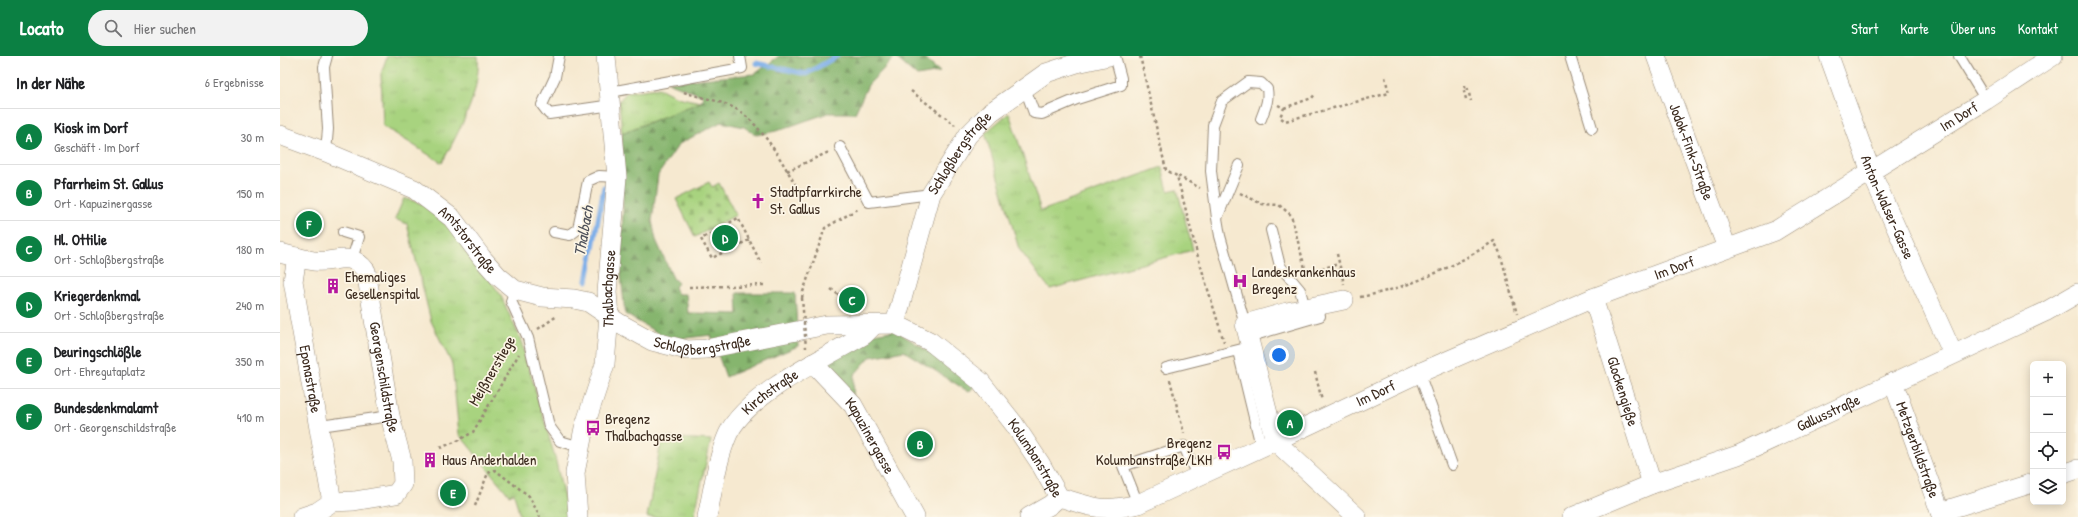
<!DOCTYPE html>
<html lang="de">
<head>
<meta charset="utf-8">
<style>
  body { margin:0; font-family:"Patrick Hand",sans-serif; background:#f2f2f2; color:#202124 }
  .controls { position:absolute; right:12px; bottom:12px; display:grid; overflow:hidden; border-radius:6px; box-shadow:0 2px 10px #0003 }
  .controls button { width:36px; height:36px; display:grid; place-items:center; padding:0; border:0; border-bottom:1px solid #e0e0e0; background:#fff; color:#202124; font:20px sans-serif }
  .you { position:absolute; left:999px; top:299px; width:14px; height:14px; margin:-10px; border:3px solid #fff; border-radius:50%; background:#1a73e8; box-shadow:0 0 0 6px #1a73e833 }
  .badge { display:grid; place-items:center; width:26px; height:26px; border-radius:50%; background:#0b8043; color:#fff; font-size:13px; font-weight:700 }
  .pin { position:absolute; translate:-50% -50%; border:2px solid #fff; box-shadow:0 1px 4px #0006 }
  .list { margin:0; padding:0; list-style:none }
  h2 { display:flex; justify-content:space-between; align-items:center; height:52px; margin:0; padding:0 16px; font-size:17px }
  h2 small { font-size:13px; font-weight:400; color:#757577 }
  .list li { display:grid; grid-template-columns:26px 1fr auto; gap:12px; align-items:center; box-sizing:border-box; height:56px; padding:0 16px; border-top:1px solid #e0e0e0 }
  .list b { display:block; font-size:15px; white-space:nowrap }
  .list p { margin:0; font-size:13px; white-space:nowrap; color:#757577 }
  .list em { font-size:13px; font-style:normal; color:#757577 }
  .icon { flex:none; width:22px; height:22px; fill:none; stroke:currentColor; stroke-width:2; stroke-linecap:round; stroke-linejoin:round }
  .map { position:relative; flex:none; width:1798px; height:461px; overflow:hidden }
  header { display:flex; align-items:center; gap:24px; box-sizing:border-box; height:56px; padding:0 20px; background:#0b8043; color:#fff }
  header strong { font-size:19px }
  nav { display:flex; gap:22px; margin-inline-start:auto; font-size:14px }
  .search { width:280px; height:36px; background:#f2f2f2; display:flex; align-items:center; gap:10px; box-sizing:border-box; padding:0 14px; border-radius:22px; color:#757577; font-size:15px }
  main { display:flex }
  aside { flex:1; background:#fff }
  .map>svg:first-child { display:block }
  .grass { fill:url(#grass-tufts); stroke:#727e4e }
  .forest { fill:url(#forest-firs); stroke:#607046 }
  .cemetery { fill:url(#cemetery-stones); stroke:#727e4e }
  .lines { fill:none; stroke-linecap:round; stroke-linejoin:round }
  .stream { stroke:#7dafe9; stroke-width:5 }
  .service-casing { stroke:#988a77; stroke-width:12 }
  .minor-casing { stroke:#988a77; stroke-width:20 }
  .path { stroke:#988a77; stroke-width:2.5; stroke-dasharray:3 3; stroke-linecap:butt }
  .service { stroke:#fff; stroke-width:10 }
  .minor { stroke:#fff; stroke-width:19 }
  .path-bridge { stroke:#988a77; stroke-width:2.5; stroke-dasharray:3 3; stroke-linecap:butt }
  .labels { text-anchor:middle; stroke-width:3.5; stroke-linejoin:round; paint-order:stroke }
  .street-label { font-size:15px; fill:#3b2a1e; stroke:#fcf5e5 }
  .poi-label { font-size:15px; fill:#3b2a1e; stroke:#fcf5e5; text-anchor:start }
  .water-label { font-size:16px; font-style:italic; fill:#4f525b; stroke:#fcf5e5 }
</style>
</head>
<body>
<header>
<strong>Locato</strong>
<div class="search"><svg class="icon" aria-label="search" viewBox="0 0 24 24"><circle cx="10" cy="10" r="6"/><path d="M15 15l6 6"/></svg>Hier suchen</div>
<nav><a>Start</a><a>Karte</a><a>Über uns</a><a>Kontakt</a></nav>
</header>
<main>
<aside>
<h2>In der Nähe<small>6 Ergebnisse</small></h2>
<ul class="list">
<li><span class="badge">A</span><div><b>Kiosk im Dorf</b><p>Geschäft · Im Dorf</p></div><em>30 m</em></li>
<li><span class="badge">B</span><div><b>Pfarrheim St. Gallus</b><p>Ort · Kapuzinergasse</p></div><em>150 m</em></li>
<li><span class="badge">C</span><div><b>Hl. Ottilie</b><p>Ort · Schloßbergstraße</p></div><em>180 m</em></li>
<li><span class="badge">D</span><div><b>Kriegerdenkmal</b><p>Ort · Schloßbergstraße</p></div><em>240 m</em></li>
<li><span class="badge">E</span><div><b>Deuringschlößle</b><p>Ort · Ehregutaplatz</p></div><em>350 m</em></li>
<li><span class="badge">F</span><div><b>Bundesdenkmalamt</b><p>Ort · Georgenschildstraße</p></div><em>410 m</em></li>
</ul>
</aside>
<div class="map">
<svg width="1798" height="461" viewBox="0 0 1798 461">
  <defs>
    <pattern id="grass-tufts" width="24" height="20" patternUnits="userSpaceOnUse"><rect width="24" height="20" fill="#a8d37f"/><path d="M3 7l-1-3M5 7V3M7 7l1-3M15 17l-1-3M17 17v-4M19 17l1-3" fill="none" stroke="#92b56d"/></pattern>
    <pattern id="forest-firs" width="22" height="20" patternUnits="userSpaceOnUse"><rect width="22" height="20" fill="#86b56e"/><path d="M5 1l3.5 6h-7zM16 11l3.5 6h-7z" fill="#6f935a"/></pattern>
    <pattern id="cemetery-stones" width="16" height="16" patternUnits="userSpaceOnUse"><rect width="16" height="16" fill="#a8d37f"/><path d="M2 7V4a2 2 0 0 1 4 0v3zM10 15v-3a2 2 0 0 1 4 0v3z" fill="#92b56d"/></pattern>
  </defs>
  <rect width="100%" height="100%" fill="#fcf5e5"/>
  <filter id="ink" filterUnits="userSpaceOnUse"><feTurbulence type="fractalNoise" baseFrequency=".025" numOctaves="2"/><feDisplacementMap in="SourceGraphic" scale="8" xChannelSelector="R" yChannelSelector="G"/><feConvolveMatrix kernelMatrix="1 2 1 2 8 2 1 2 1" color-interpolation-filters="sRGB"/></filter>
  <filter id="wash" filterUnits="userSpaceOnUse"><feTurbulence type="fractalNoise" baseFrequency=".012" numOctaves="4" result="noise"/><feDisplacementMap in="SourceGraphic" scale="16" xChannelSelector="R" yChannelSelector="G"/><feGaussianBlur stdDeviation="0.9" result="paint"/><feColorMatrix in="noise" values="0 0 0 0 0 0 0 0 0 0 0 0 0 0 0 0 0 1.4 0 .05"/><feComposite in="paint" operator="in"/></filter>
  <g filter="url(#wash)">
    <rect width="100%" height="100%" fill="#f6e9d0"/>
    <path class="grass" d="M107 0H198C201 39 179 74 162 107L103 70 101 18Z
      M379 32 397 41 421 46 342 77 339 45 347 36Z
      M729 57 761 155 882 111 888 135 897 133 913 194 770 233 739 193 705 77Z
      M124 142 145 149 177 179 220 238 240 282 275 401 288 461H240L234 437 229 439 179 378 172 308 151 265 127 168 115 163Z
      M382 381 431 384 414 461H367Z"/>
    <path class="forest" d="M499 0H641L660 16 637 20 615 1 588 29 575 57H548L496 75 476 79 464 71 441 66 399 88 378 119 372 165 376 184 393 222 398 227 394 232 398 238H406L408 257 458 258 457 237H515L518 290 446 321 431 279 390 284 345 258 341 218 343 155 342 77 421 46 423 40 388 26 475 18Z
      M615 274 697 327 689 336 624 295 590 301 574 319 573 340 542 307 594 278Z"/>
    <path class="cemetery" d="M429 126 432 131 439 127 456 159 415 181 396 143Z"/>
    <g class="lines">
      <path class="stream" d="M476 7 526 18 557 0
        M307 225 324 131"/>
    </g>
  </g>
  <g filter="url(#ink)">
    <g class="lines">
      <g class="service-casing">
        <path id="service" d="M279 0 275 21 262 49 269 58 332 49
          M1290 0 1312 72
          M1679 0 1706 44
          M745 32 754 57 762 58 797 43 841 29V22L835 0
          M330 36 462 12 460 0
          M560 91 589 146 651 138
          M46 96 48 73 44 11 47 0
          M959 109 937 162 931 115 933 69 942 45 968 26 981 27 987 33C989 45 985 52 981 63
          M937 162 940 180 965 268
          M991 174 1000 210 1020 234 1025 252
          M63 176 79 181 72 203
          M274 176 290 179 298 173 308 125 319 120 337 121
          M235 234 231 245 248 282 269 370 280 385 301 391
          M968 281 1040 260
          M959 299 981 390
          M886 312 966 292
          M1139 317 1172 409
          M40 370 110 360
          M858 448 843 410 904 390 917 420"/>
      </g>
      <g class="minor-casing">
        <g id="minor">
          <path id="s1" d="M1376 0 1447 192"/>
          <path id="s2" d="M1549 0 1591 116 1673 298"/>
          <path id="s3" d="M0 79 46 96 134 133 172 162 202 202 218 220 235 234 262 241 294 243 308 246 339 267 372 285 407 294 426 293 547 269 615 268"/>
          <path id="s4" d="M0 197C11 200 23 203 34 205 54 208 70 193 86 215L110 360 122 405 123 428 116 438 74 445 52 446 37 456 22 461"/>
          <path id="s5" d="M17 201 13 225 52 446"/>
          <path id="s6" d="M1313 242 1372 428"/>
          <path id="s7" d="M1064 244 1007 256 965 268 995 385 1139 317 1313 242 1495 175 1706 44 1773 0"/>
          <path id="s8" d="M615 268 651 286 700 325 734 368 760 407 779 441C812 451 823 457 858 448L995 385 1077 461"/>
          <path id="s9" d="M615 268 651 138 688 79 711 56 766 17 797 7 829 0"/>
          <path id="s10" d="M533 307 573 349 635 461"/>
          <path id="s11" d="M1613 326 1662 461"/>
          <path d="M1783 418 1798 413"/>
          <path d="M1660 456 1753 427"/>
          <path id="s12" d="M298 461 295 417 304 372 325 308 329 260 327 236 337 121 326 0"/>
          <path id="s13" d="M427 461C433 434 437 403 448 378 467 338 546 301 584 279L594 269"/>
          <path d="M749 461 770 449 779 441"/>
          <path id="s14" d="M1292 461 1372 428 1458 399 1765 256 1798 237"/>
        </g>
      </g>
      <path class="path" d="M860 0 886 114 897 120 918 201 944 286
        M631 35 675 69
        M404 36C420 42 441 44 456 53 481 68 502 105 516 130
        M1186 43 1183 32 1187 30 1191 45
        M998 49 1004 52 1000 61 1005 65 1109 37 1105 21
        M1004 52 1032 42 1035 38
        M507 115 549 96
        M898 120 920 132
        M960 137 982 148 999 149 1011 159 1026 216 1059 208
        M469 184 432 202 421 183 458 162 481 207
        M1057 198 1064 228
        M409 231 485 229
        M551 233 574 251
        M1080 241C1129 232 1172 212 1214 185L1220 197 1237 258
        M522 242 523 236 545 172 578 153
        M258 273 277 260
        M1035 316 1042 345
        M890 324 904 377
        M160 392 177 385 193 376 239 298
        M195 450 208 417 215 414 249 440 260 461"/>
      <use href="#service" class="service"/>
      <use href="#minor" class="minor"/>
      <path class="path-bridge" d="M522 242 526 292"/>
    </g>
  </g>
  <defs>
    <g id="church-bare" transform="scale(1.2)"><path d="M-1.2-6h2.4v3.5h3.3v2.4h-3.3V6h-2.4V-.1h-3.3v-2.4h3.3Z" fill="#b5179e" stroke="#fcf5e5" stroke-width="2.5" paint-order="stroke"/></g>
    <g id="hospital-bare" transform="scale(1.2)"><path d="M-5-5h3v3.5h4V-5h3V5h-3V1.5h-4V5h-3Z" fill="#b5179e" stroke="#fcf5e5" stroke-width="2.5" paint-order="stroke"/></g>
    <g id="building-bare" transform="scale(1.2)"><path d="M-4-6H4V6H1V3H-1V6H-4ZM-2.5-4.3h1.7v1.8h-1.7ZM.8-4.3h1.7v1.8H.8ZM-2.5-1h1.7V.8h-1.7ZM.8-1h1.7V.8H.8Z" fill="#b5179e" stroke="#fcf5e5" stroke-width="2.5" paint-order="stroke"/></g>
    <g id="bus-bare" transform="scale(1.2)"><path d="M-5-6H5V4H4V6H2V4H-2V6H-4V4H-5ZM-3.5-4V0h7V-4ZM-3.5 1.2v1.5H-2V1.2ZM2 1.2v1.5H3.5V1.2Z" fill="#b5179e" stroke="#fcf5e5" stroke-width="2.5" paint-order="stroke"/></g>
  </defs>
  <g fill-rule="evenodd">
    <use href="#church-bare" x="478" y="145"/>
    <use href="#hospital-bare" x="960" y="225"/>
    <use href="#building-bare" x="53" y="230"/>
    <use href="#bus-bare" x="313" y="372"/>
    <use href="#bus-bare" x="944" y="396"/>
    <use href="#building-bare" x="150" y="404"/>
  </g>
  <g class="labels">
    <g class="street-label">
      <text dy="5" stroke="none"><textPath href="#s7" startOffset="982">Im Dorf</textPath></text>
      <text dy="5" stroke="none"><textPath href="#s1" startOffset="102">Jodok-Fink-Straße</textPath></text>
      <text dy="5" stroke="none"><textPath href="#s9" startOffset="185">Schloßbergstraße</textPath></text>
      <text dy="5" stroke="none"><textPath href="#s2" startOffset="162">Anton-Walser-Gasse</textPath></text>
      <text dy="5" stroke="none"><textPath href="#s3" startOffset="219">Amtstorstraße</textPath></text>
      <text dy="5" stroke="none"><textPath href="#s7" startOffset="658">Im Dorf</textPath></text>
      <text dy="5" stroke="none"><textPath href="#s12" startOffset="233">Thalbachgasse</textPath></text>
      <text dy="5" stroke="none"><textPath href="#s3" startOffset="489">Schloßbergstraße</textPath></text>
      <text transform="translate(212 315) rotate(-60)" y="5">Meißnerstiege</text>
      <text dy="5" stroke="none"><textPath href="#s4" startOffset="199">Georgenschildstraße</textPath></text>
      <text dy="5" stroke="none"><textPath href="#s5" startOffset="124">Eponastraße</textPath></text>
      <text dy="5" stroke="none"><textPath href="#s6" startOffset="98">Glockengieße</textPath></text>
      <text dy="5" stroke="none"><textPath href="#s13" startOffset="146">Kirchstraße</textPath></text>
      <text dy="5" stroke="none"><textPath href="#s7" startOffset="334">Im Dorf</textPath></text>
      <text dy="5" stroke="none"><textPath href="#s14" startOffset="277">Gallusstraße</textPath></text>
      <text dy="5" stroke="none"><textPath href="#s10" startOffset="93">Kapuzinergasse</textPath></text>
      <text dy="5" stroke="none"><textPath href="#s11" startOffset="72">Metzgerbildstraße</textPath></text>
      <text dy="5" stroke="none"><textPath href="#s8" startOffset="198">Kolumbanstraße</textPath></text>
    </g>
    <g class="poi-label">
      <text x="490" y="141">Stadtpfarrkirche<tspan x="490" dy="17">St. Gallus</tspan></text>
      <text x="972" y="221">Landeskrankenhaus<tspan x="972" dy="17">Bregenz</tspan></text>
      <text x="65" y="226">Ehemaliges<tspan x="65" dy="17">Gesellenspital</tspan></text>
      <text x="325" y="368">Bregenz<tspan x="325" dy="17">Thalbachgasse</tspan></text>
      <text x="932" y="392" text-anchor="end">Bregenz<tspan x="932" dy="17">Kolumbanstraße/LKH</tspan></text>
      <text x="162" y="409">Haus Anderhalden</text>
    </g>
    <g class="water-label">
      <text transform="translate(303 175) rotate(-80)" y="6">Thalbach</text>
    </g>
  </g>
</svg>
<div class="controls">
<button>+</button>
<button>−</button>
<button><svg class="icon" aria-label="locate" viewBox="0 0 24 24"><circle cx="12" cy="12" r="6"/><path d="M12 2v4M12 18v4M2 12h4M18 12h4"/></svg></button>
<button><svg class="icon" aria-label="layers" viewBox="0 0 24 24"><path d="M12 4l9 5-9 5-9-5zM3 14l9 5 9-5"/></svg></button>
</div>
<div class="you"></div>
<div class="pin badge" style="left:1010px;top:367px">A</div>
<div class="pin badge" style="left:640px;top:388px">B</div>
<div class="pin badge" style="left:572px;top:244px">C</div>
<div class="pin badge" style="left:445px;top:182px">D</div>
<div class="pin badge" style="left:173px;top:437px">E</div>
<div class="pin badge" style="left:29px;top:168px">F</div>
</div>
</main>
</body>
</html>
